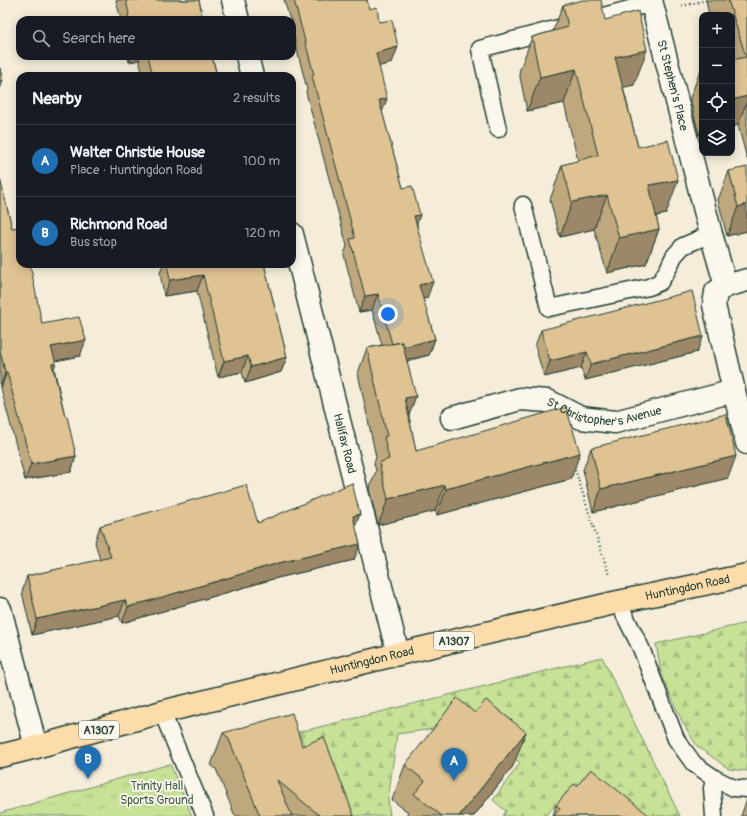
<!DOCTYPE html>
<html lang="en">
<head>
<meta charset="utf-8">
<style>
  body { margin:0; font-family:Pangolin,sans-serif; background:#242831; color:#f1f3f6 }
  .controls { position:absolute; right:12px; top:12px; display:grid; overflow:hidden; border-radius:8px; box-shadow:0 2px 10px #0003 }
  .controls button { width:36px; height:36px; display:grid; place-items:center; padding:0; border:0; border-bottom:1px solid #363941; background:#171b24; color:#f1f3f6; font:20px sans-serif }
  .you { position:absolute; left:388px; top:314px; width:14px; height:14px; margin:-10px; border:3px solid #fff; border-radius:50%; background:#1a73e8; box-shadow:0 0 0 6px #1a73e833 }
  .badge { display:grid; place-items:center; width:26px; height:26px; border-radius:50%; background:#1f6fb2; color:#fff; font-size:13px; font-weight:700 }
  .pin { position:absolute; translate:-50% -33px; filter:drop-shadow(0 1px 2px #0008) }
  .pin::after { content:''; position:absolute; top:21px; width:14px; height:12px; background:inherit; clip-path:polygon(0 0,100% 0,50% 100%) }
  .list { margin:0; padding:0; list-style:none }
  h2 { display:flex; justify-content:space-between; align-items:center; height:52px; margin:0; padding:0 16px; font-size:17px }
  h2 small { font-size:13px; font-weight:400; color:#9ea1a6 }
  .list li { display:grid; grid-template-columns:26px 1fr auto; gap:12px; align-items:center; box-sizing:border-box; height:72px; padding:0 16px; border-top:1px solid #363941 }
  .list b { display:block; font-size:15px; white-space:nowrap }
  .list p { margin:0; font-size:13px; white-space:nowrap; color:#9ea1a6 }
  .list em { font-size:13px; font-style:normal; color:#9ea1a6 }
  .icon { flex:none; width:22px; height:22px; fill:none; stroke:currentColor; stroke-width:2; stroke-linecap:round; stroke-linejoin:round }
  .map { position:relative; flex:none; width:747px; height:816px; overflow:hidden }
  .search { position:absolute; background:#171b24; box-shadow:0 2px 10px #0003; left:16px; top:16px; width:280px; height:44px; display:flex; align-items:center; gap:10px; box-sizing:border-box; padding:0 14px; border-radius:12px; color:#9ea1a6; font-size:15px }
  .panel { position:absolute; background:#171b24; box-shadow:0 2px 10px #0003; left:16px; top:72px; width:280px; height:196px; border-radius:12px }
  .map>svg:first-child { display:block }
  .forest { fill:url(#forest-firs); stroke:#738f66 }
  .park { fill:url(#park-tufts); stroke:#738f66 }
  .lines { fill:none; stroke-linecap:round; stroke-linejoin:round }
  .service-casing { stroke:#1f3d34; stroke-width:19 }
  .minor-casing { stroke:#1f3d34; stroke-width:25 }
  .primary-casing { stroke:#1f3d34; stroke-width:25 }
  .path { stroke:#1f3d34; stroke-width:2.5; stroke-dasharray:1 3; stroke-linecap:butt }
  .service { stroke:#fbf7ec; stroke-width:16 }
  .minor { stroke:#fbf7ec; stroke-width:22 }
  .primary { stroke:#fddcac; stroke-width:22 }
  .wall { fill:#c0a87e; stroke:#1f3d34 }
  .shaded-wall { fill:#9c8867; stroke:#1f3d34 }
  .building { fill:#dfc393; stroke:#1f3d34 }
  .labels { text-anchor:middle; stroke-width:3.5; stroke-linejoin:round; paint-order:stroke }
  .shield { fill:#fbf7ec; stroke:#61756b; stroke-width:1 }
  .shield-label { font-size:11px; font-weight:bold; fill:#1f3d34 }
  .street-label { font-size:12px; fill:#1f3d34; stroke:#fbf7ec }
  .park-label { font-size:12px; fill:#415e48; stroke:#fbf7ec }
</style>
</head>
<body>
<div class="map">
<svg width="747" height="816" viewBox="0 0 747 816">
  <defs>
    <pattern id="forest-firs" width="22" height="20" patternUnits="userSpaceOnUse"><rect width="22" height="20" fill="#c7e197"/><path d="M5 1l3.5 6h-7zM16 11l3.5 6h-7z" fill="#aac283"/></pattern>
    <pattern id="park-tufts" width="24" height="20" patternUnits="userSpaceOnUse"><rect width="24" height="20" fill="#c7e197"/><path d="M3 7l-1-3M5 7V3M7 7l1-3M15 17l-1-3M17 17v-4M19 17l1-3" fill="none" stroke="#aac283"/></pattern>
  </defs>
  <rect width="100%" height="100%" fill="#f5edda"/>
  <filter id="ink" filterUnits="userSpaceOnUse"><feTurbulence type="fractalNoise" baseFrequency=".025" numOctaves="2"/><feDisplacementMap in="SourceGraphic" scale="8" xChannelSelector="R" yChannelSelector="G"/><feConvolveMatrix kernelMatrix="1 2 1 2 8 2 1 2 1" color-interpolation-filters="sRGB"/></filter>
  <g filter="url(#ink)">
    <path class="forest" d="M747 623V771L729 769 697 746 683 723 662 677 656 644Z
      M602 657 680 816H594L568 793 545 816H503L506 811 493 800 520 763 497 744 469 724 397 734 388 800 390 816H330L299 732Z"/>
    <path class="park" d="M170 764 192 816H0V813Z"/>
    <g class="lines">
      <g class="service-casing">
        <path id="service" d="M498 129 480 49 652 3
          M523 205 549 308 649 287 660 282 668 269 674 256 683 246 711 234
          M618 602 641 648 676 739 694 764 716 779 734 788 747 789
          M162 712 205 816
          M714 816 712 788 716 779"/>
      </g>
      <g class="minor-casing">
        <g id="minor">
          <path d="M233 0 238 20"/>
          <path id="s1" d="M651 0 711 234 726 286"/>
          <path d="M247 56 252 76"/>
          <path id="s2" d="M292 234 398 654"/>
          <path d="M747 280 726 286 716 292 714 305 734 391 747 443"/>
          <path id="s3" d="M452 418 520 399 548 401 581 418 615 422 734 391"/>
          <path d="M0 609 36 747"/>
        </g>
      </g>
      <g class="primary-casing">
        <g id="primary">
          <path id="s4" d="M0 756 36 747 162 712 398 654 618 602 747 575"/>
        </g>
      </g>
      <path class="path" d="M682 6 707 0
        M574 466 609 575"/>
      <use href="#service" class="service"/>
      <use href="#minor" class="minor"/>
      <use href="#primary" class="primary"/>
    </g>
    <path class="wall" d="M116 0H199L203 20H121Z
      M284 0H367L369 9 379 22 392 63 379 66 382 112 403 188 417 224 427 298 423 299 435 339 429 355 407 361 409 417 416 451 571 479 437 515 435 511 378 525 369 489 376 471 374 463 376 457 358 373 367 348 382 345 372 310 359 312 344 255 347 246 306 92 307 89 292 30V20H290Z
      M706 0H747V159L738 125 732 127V15H709Z
      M563 5 605 20 634 85 623 87 638 147 666 214 656 216 659 229 646 264 607 273 594 229 560 237 550 200 562 165 578 161 564 103 527 111 519 72 532 37 553 31Z
      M128 56H212L217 76H143L139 60 129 62Z
      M702 68V135H699L690 98 701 69Z
      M729 171 747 231 727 236 718 200Z
      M0 179 12 228 42 324 80 356 55 361 54 368 65 416 76 456 71 472 25 480 1 388H0Z
      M163 264H264L287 357 281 372 245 383 242 372 218 377 197 291 164 296 160 273Z
      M541 330 697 352 585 380 581 368 544 377 535 346Z
      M591 448 728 478 593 512 583 470Z
      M143 514 258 523 355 526 354 560 273 579 122 623 119 616 32 635 22 592 27 576 100 560 95 542 100 526 142 515Z
      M223 733 302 746 354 816H235L216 769 211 765Z
      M405 765 513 766 474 816H406L408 812 392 800Z
      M577 786 650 816H553L556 805Z
      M747 799V816H741Z"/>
    <path class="shaded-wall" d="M398 47 392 63 370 69 376 53Z
      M647 50 634 85 602 92 615 57Z
      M131 56H140L139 60 129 62Z
      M576 69 564 103 527 111 540 77Z
      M3 80 0 88V81Z
      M747 96V101L738 125 732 127V100Z
      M387 99 381 115 379 100Z
      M702 128V135H699Z
      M678 180 666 214 636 220 649 185Z
      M607 195 594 229 560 237 572 202Z
      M747 204V231L727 236 738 207Z
      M420 215 414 231V216Z
      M659 229 646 264 607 273 619 238Z
      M203 275 197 291 164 296 170 280Z
      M433 282 427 298 413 301 419 285Z
      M378 294 372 310 359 312 365 296Z
      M703 336 697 352 585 380 591 364Z
      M435 339 429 355 388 365 394 349Z
      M86 340 80 356 45 363 51 347Z
      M587 352 581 368 544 377 550 361Z
      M248 356 242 372 218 377 224 361Z
      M287 357 281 372 245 383 251 367Z
      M56 363 50 379 52 364Z
      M5 372H7L1 388H0Z
      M416 396 407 421 405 398Z
      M580 453 571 479 437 515 446 489Z
      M76 456 71 472 25 480 31 464Z
      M736 456 728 478 593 512 601 489Z
      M445 485 435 511 378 525 388 499Z
      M360 514 354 530 353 516Z
      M360 544 354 560 273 579 122 623 128 607 279 563Z
      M125 600 119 616 32 635 37 619Z
      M526 732 513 766 474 816H459Z"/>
    <path class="building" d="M126 0H199L203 20H129L128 15 129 14Z
      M294 0H367L369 9 377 7 379 22 392 20 398 47 376 53 387 99 379 100 403 188 412 186 420 215 414 216 433 282 419 285 435 339 404 347 402 342 392 344 378 294 365 296 350 239 355 238 312 76 314 75Z
      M583 0H601L605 20 638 11 647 50 615 57 638 147 668 140 678 180 649 185 659 229 619 238 607 195 572 202 562 165 598 155 576 69 540 77 532 37 568 27 563 5Z
      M728 0H747V96L732 100V60L746 57Z
      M148 56H212L217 76H153Z
      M0 68 3 80 0 81Z
      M747 167V204L738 207 729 171Z
      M0 179 12 228 20 227V264H30L42 324 79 317 86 340 51 347 56 363 52 364 65 416H67L76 456 31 464 7 372H5L0 350Z
      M167 264H264L287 357 251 367 248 356 224 361 203 275 170 280Z
      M692 291 703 336 591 364 587 352 550 361 541 330Z
      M402 342 416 396 405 398 416 451 566 407 580 453 446 489 445 485 388 499 379 463 389 459 384 437 387 436 367 348Z
      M726 414 736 456 601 489 591 448Z
      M352 483 360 514 353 516 360 544 279 563 128 607 125 600 37 619 27 576 111 557 100 526 143 514 246 485 258 523Z
      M457 698 475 713 486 700 526 732 459 816H442L414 794 425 781 405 765Z
      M292 713 302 746 324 737 354 816H320L277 780 292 816H260L228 737 223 733Z
      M591 769 650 816H554L560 808 556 805 574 784 577 786Z"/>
  </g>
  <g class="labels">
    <g class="shield">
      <rect x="434" y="632" width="40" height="18" rx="3"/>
      <rect x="79" y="721" width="40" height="18" rx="3"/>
    </g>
    <g class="shield-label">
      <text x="454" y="645">A1307</text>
      <text x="99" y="734">A1307</text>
    </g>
    <g class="street-label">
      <text dy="4" stroke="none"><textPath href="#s1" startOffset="88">St Stephen's Place</textPath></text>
      <text dy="4" stroke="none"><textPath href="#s3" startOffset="158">St Christopher's Avenue</textPath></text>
      <text dy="4" stroke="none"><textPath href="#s2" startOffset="216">Halifax Road</textPath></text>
      <text dy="4" stroke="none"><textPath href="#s4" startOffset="708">Huntingdon Road</textPath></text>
      <text dy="4" stroke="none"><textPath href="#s4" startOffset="384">Huntingdon Road</textPath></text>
    </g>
    <g class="park-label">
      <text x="157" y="790">Trinity Hall<tspan x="157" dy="14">Sports Ground</tspan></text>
    </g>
  </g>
</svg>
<div class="controls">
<button>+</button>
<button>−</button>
<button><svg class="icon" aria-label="locate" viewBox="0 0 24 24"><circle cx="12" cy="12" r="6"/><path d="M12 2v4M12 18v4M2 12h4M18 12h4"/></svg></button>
<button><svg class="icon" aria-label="layers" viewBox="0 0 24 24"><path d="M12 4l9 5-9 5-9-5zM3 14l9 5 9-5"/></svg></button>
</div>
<div class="you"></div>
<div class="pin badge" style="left:454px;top:781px">A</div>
<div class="pin badge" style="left:88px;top:779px">B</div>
<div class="search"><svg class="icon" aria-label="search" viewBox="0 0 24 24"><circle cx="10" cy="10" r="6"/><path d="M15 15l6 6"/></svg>Search here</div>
<section class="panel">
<h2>Nearby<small>2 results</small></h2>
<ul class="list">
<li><span class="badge">A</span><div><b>Walter Christie House</b><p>Place · Huntingdon Road</p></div><em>100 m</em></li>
<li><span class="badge">B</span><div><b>Richmond Road</b><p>Bus stop</p></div><em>120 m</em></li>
</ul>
</section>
</div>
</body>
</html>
